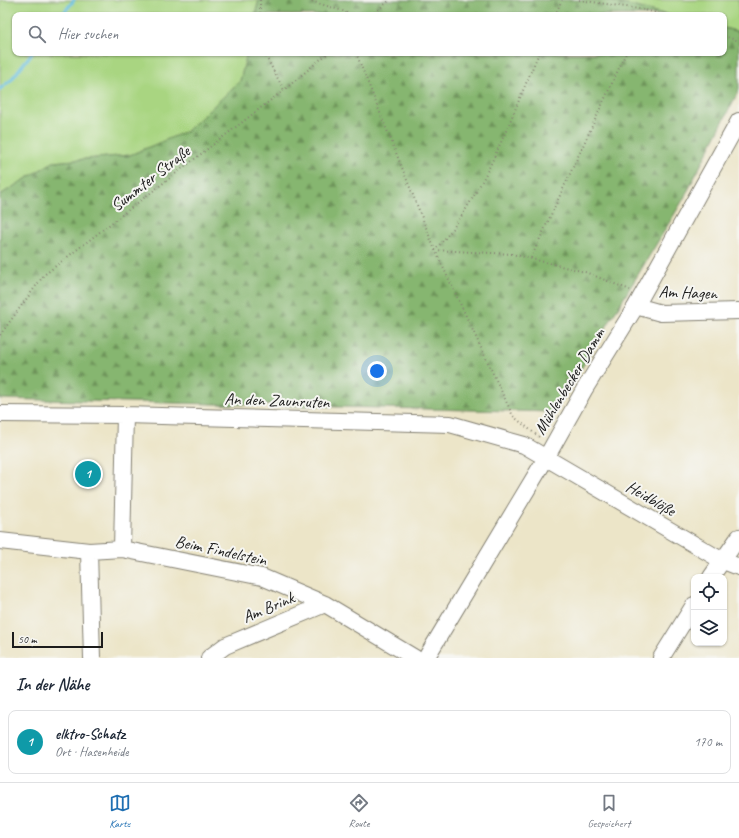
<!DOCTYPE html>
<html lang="de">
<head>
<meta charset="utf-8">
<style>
  body { margin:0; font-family:Caveat,sans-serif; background:#f2f2f3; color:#1f2937 }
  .controls { position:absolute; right:12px; bottom:12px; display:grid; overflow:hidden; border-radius:8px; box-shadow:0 1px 3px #0004 }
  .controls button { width:36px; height:36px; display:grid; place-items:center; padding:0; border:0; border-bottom:1px solid #e0e1e3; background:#fff; color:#1f2937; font:20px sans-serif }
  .scale { position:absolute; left:12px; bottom:10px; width:91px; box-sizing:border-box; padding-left:4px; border:2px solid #1c1c1c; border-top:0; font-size:11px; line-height:14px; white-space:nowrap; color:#1c1c1c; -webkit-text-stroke:3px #f6f6f2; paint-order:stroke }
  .you { position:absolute; left:377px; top:371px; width:14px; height:14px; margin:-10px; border:3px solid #fff; border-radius:50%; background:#1a73e8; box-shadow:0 0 0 6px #1a73e833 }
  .badge { display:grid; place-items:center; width:26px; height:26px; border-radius:50%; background:#1f6fb2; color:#fff; font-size:13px; font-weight:700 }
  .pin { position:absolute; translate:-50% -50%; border:2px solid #fff; box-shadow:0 1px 4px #0006 }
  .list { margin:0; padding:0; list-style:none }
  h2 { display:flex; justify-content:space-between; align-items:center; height:52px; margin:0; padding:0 16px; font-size:17px }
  h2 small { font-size:13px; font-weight:400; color:#747a83 }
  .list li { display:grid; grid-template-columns:26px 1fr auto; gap:12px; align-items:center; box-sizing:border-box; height:64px; margin:0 8px 8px; padding:0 8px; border:1px solid #e0e1e3; border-radius:8px }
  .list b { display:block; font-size:15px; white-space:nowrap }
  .list p { margin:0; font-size:13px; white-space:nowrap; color:#747a83 }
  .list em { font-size:13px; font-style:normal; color:#747a83 }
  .icon { flex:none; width:22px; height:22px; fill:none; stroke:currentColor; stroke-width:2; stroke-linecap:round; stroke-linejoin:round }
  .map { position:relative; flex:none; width:739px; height:658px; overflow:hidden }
  .search { position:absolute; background:#fff; box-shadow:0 1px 3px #0004; left:12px; right:12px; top:12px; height:44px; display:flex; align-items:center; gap:10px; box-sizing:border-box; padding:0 14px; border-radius:8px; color:#747a83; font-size:15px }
  .sheet { height:124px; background:#fff }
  nav { display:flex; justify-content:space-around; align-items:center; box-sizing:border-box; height:56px; border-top:1px solid #e0e1e3; background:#fff; font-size:11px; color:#747a83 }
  nav a { display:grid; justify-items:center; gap:2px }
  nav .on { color:#1f6fb2 }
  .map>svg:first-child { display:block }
  .green { fill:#a9d581; stroke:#62784e }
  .forest { fill:url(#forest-firs); stroke:#516946 }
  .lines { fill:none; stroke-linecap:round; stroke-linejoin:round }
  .stream { stroke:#62bddf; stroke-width:3.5 }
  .minor-casing { stroke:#848072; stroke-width:18 }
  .path { stroke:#848072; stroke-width:2; stroke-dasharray:1 3; stroke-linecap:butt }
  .minor { stroke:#fff; stroke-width:16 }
  .labels { text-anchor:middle; stroke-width:4; stroke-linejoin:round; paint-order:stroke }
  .street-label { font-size:17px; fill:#1c1c1c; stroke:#f6f6f2 }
</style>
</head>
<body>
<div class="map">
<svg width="739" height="658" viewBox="0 0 739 658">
  <defs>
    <pattern id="forest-firs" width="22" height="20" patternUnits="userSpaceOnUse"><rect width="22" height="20" fill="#86b66f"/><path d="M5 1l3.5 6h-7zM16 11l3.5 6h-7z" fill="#6d935a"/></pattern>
  </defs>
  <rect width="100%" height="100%" fill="#f6f6f2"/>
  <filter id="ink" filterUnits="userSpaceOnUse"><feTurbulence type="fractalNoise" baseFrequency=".025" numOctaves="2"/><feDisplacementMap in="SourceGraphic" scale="8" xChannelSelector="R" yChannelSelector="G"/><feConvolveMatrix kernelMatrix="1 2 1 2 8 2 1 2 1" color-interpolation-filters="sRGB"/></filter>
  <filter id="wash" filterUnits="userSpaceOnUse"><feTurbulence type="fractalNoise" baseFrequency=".012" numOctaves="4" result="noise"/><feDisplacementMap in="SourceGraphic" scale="16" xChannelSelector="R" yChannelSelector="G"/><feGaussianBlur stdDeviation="0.9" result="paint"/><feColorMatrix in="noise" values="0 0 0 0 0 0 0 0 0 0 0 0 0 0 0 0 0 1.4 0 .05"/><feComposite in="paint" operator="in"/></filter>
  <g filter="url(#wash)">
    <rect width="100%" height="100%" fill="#ece5c8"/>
    <path class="green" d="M0 0H259L255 15H15V53H247L240 81 188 131 130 155 53 162 0 195Z
      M606 0H739V32L724 28V15H669Z"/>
    <path class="forest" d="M259 0H606L669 15H255Z
      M724 28 739 32V90L683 200 555 412 0 399V195L53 162 130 155 187 131 240 81 247 53H724Z"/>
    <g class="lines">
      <path class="stream" d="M62 15 74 0
        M0 89 11 80 32 53"/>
    </g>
  </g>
  <g filter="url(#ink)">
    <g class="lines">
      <g class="minor-casing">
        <path id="minor" d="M636 306 661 313 739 311
          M0 414 125 415 450 424 524 445 721 560 739 567
          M0 541 89 551 122 549 262 577 325 604 415 658
          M122 549 125 415
          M89 551 92 658
          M711 577 739 537
          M209 658 225 646 325 604
          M426 658 546 458 584 390 636 306 739 121
          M661 658 694 605"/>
      </g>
      <path class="path" d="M260 0V15
        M308 0 346 12 347 15
        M579 0 646 10 662 15
        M372 15 390 0
        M555 15 562 0
        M644 15 646 10
        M724 36 739 41
        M264 53 284 90
        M356 53 435 250 513 416 539 437
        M539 53C509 121 485 195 435 250L512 254 585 272 630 290
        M531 258 626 53
        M0 335 44 275 284 90 328 53
        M565 381 571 384"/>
      <use href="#minor" class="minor"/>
    </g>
  </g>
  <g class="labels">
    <g class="street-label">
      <text transform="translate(150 178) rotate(-38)" y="6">Summter Straße</text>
      <text transform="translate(688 292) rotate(2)" y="6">Am Hagen</text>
      <text transform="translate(569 381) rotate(-59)" y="6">Mühlenbecker Damm</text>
      <text transform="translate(277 400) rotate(2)" y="6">An den Zaunruten</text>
      <text transform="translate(651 498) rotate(30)" y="6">Heidblöße</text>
      <text transform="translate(221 550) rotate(12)" y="6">Beim Findelstein</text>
      <text transform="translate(268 607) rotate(-23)" y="6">Am Brink</text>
    </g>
  </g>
</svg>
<div class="controls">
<button><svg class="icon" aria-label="locate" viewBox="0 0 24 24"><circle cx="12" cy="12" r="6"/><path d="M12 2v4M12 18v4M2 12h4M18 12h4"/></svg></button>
<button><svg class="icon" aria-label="layers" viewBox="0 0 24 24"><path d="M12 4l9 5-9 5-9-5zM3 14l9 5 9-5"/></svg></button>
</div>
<div class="scale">50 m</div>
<div class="you"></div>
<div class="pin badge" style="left:88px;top:474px;background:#0f9aa8">1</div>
<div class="search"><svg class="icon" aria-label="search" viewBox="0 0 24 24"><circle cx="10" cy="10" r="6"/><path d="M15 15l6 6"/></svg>Hier suchen</div>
</div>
<section class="sheet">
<h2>In der Nähe<small></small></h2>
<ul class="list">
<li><span class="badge" style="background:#0f9aa8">1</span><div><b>elktro-Schatz</b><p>Ort · Hasenheide</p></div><em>170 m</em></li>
</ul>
</section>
<nav>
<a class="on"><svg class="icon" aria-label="map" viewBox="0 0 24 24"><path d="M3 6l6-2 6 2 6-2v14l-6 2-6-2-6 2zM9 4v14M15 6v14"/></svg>Karte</a>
<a><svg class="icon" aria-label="directions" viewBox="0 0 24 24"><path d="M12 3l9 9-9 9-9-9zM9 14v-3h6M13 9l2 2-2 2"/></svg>Route</a>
<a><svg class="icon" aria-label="saved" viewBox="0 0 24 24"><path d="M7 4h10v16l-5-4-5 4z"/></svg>Gespeichert</a>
</nav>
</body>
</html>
